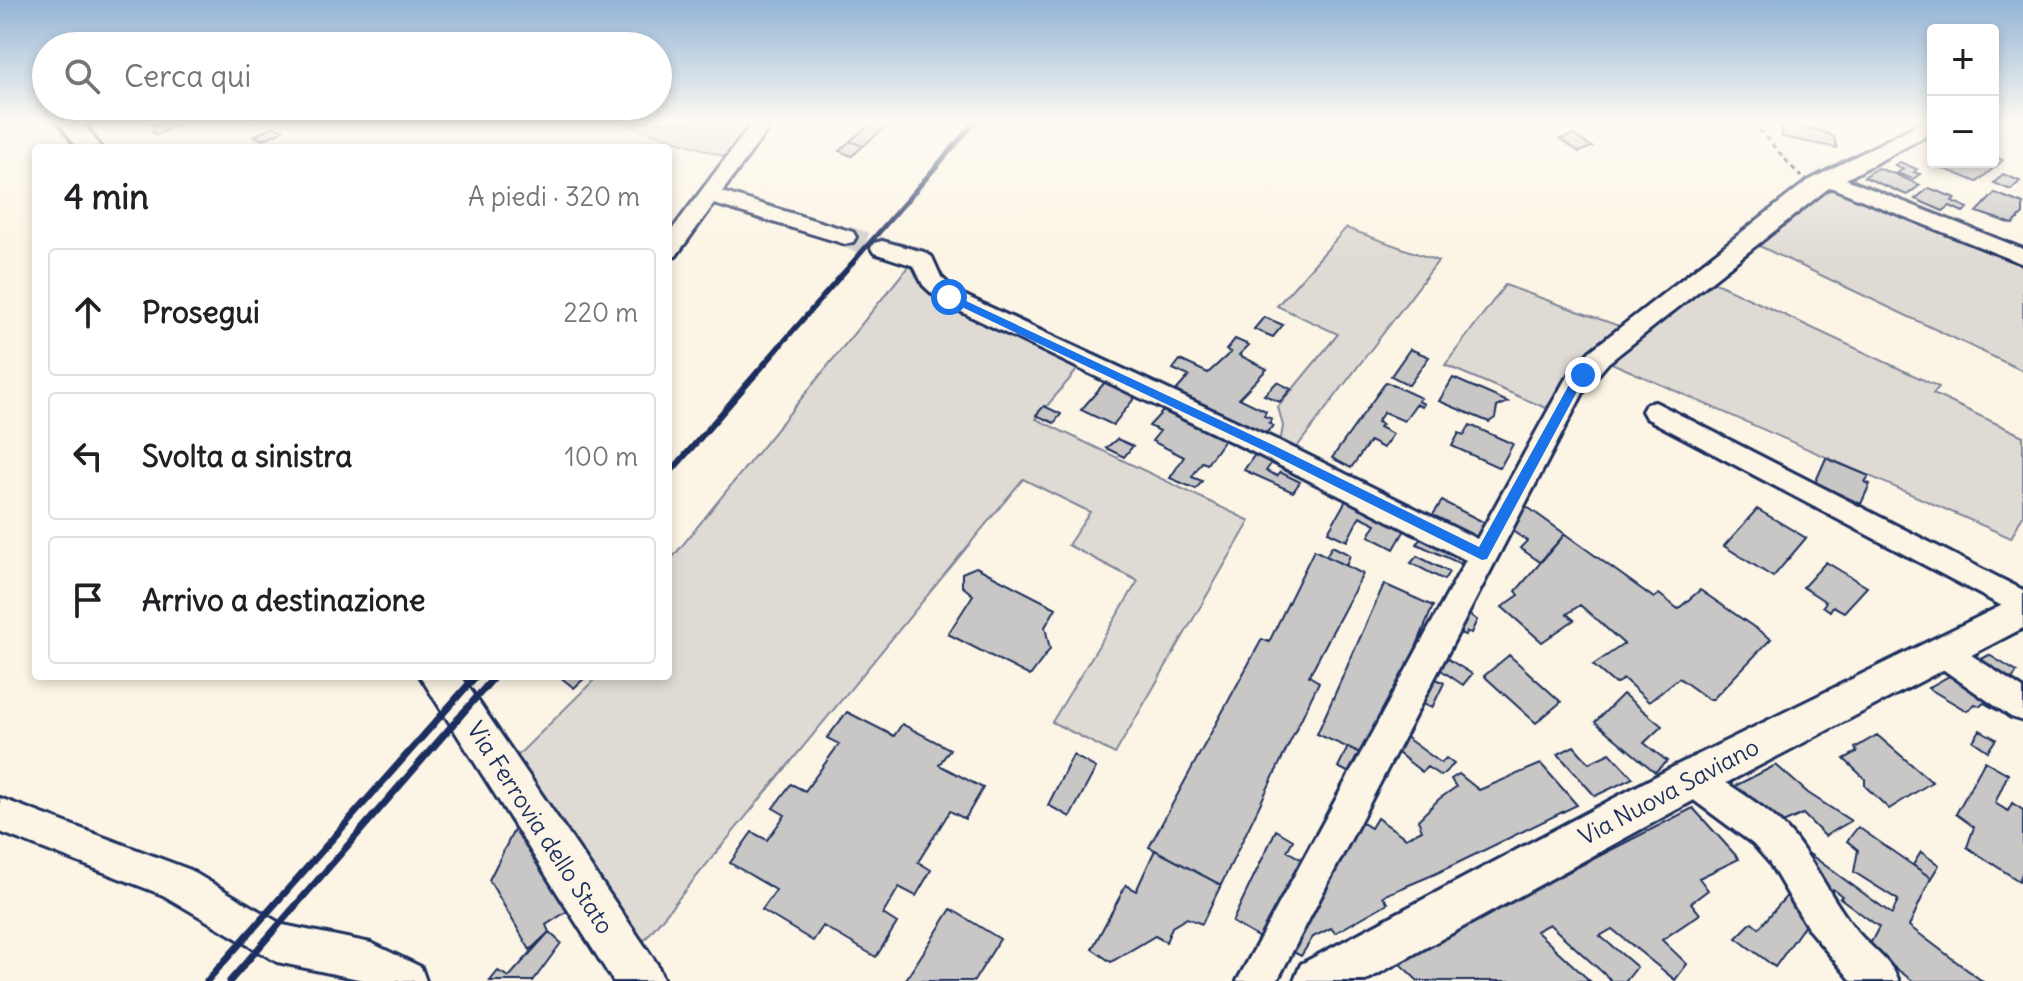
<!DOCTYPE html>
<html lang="it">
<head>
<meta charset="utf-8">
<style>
  body { margin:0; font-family:Delius,sans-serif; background:#f2f2f2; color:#202124 }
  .controls { position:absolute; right:24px; top:24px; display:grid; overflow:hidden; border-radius:8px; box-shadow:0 4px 12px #0003 }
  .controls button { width:72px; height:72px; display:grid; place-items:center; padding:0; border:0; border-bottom:2px solid #e0e0e0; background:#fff; color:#202124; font:40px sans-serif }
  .stop { position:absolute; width:24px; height:24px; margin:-18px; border:6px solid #1a73e8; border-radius:50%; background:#fff }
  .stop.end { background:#1a73e8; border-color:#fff; box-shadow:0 2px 8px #0008 }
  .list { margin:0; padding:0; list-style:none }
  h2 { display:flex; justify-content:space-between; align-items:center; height:104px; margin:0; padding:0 32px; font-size:34px }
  h2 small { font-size:26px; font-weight:400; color:#757577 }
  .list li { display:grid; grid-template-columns:52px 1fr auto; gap:24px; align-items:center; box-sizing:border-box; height:128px; margin:0 16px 16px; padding:0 16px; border:2px solid #e0e0e0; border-radius:8px }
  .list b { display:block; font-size:30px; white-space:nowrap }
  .list em { font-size:26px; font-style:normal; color:#757577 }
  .icon { flex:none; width:44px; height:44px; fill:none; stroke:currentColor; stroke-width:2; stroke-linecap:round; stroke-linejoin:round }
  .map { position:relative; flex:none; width:2023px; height:981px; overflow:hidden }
  .search { position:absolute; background:#fff; box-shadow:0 4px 12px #0003; left:32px; top:32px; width:640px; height:88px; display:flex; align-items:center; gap:20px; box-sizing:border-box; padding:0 28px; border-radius:44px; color:#757577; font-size:30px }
  .panel { position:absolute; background:#fff; box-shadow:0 4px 12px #0003; left:32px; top:144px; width:640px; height:536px; border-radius:8px }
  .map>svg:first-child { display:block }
  .green { fill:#dfdbd4; stroke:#7d8599; stroke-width:2 }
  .building { fill:#c8c7c6; stroke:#1b2f5e; stroke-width:2 }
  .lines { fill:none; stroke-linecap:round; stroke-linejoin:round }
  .minor-tunnel { stroke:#cfcdca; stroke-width:22; stroke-dasharray:22 11; stroke-linecap:butt }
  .minor-casing { stroke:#1b2f5e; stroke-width:6 }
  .major-casing { stroke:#1b2f5e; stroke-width:6 }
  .path { stroke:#1b2f5e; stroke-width:3; stroke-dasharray:5 5; stroke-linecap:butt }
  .minor { fill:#fcf5e5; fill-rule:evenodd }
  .major { fill:#fcf5e5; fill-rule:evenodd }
  .rail-far2 { stroke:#1b2f5e; stroke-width:5 }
  .rail-far1 { stroke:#1b2f5e; stroke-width:6 }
  .rail { stroke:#1b2f5e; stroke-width:7 }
  .route { fill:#1a73e8 }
  .labels { text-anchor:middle; stroke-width:7; stroke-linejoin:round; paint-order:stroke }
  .near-street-label { font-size:24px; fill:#1b2f5e; stroke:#fcf5e5 }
</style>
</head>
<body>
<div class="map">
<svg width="2023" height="981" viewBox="0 0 2023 981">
  <rect width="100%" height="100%" fill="#fcf5e5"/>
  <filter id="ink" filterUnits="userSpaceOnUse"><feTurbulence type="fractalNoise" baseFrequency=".0125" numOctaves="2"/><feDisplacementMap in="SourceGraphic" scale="16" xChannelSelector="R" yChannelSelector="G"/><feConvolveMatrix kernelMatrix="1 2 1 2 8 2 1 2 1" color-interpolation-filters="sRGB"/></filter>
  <g filter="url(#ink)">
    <path class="green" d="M620 122H756L734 156 726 157Z
      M1831 183 2023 259V371L1755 244Z
      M1346 228 1438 261 1290 456 1280 443 1283 426 1278 407 1338 334 1277 306Z
      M911 263 920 278 1083 363 1036 419 1250 521 1115 754 1052 722 1138 581 1068 545 1090 512 1023 479 642 943 512 761 598 676H668V563Z
      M1709 280 1939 387 1933 394 2023 436V515L2011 538 1607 361Z
      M1505 285 1622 327 1591 353 1546 408 1445 365Z"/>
    <path class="building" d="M159 122H183L157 135 151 132 156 127 152 125Z
      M873 122H891L863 146 850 141Z
      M1782 122 1824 132 1834 137 1837 148 1782 137Z
      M274 126 283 130 263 140 254 136Z
      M1573 135 1592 147 1579 152 1560 139Z
      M850 141 863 146 852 156 839 151Z
      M1993 156 2003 160 1977 182 1940 167 1946 162H1993Z
      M1900 162 1917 169 1914 172 1920 174 1913 179 1897 173 1903 169 1895 165Z
      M1877 168 1895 174 1920 185 1907 195 1864 177Z
      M2003 174 2020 181 2011 190 1994 183Z
      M1929 188 1955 198 1952 201 1968 208 1963 212 1950 206 1943 211 1915 199Z
      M1995 193 2023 204V214L2013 224 1977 212Z
      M1264 317 1283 325 1273 337 1254 329Z
      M1235 339 1249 345 1239 355 1267 369 1239 398 1266 411 1264 416 1272 419 1269 423 1273 426 1263 436 1174 393 1189 376 1173 369 1180 360 1208 373 1231 352 1226 350Z
      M1410 349 1429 357 1409 385 1391 376Z
      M1453 378 1508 402 1497 407 1495 418 1489 422 1439 401Z
      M1106 381 1136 396 1113 425 1081 410Z
      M1277 382 1291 389 1280 402 1264 395Z
      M1386 382 1421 398 1418 401 1424 404 1422 407 1416 404 1404 421 1384 412 1377 422 1382 424 1379 427 1393 434 1383 448 1370 441 1351 468 1332 458Z
      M1044 406 1061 414 1054 423 1036 415Z
      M1163 411 1224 440 1207 464 1202 462 1192 477 1202 481 1196 489 1170 478 1184 457 1152 441 1160 431 1149 426Z
      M1470 425 1513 444 1500 468 1452 446 1459 433 1464 435Z
      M1117 439 1133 446 1124 457 1106 448Z
      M1258 450 1275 458 1266 471 1277 476 1280 472 1300 482 1293 492 1244 470Z
      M1826 458 1869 476 1865 482 1870 484 1861 504 1815 483Z
      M1349 495 1409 523 1394 549 1369 536 1376 524 1360 516 1347 541 1328 532Z
      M1516 499 1565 534 1540 562 1520 548 1527 541 1502 524Z
      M1442 501 1489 525 1479 543 1430 519Z
      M1757 509 1806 538 1773 577 1724 546Z
      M1416 526 1468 550 1461 564 1417 544 1421 538 1410 534Z
      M1565 534 1654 598 1659 594 1678 609 1700 590 1771 639 1713 699H1708L1679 678 1649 702 1624 679 1615 684 1593 665 1624 644 1580 605 1567 614 1574 620 1542 642 1502 607 1519 595 1516 591Z
      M1332 546 1350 555 1346 566 1326 556Z
      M1314 550 1363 574 1309 676 1319 682 1221 885 1149 847 1262 639 1269 642Z
      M1417 556 1449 572 1444 580 1411 563Z
      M1826 562 1867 587 1844 612 1833 606 1830 611 1823 606 1826 602 1803 587Z
      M976 567 1056 608 1045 627 1050 649 1030 676 948 634 973 595 962 586V573Z
      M1384 584 1433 606 1371 758 1317 734Z
      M1461 609 1477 620 1471 633 1467 632 1465 635 1451 630Z
      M1440 654 1472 674 1463 685 1435 666Z
      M1509 655 1561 702 1536 723 1484 676Z
      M1989 655 2017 672 2004 691 1967 667Z
      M1958 671 2002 700 1996 710 1984 703 1980 706 1975 704 1967 711 1928 688Z
      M559 676H587L574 688Z
      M1431 676 1444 683 1432 708 1419 702Z
      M1623 694 1662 726 1644 743 1667 761 1655 772 1595 722Z
      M847 712 894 736 902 724 950 749 939 765 983 788 965 819 950 811 918 862 931 870 916 896 899 887 883 914 897 923 876 957 823 926 813 941 762 910 776 890 730 863 752 832 767 840 785 815 773 808 791 784 805 791 839 744 827 738Z
      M1980 730 1996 739 1988 751 1973 741Z
      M1877 735 1932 782 1889 809 1865 786V779L1844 759 1857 752 1855 748Z
      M1404 736 1441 763 1446 758 1454 764 1441 776 1427 767 1422 772 1393 749Z
      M1574 746 1589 763 1610 753 1633 778 1595 796 1558 754Z
      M1348 747 1371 758 1359 778 1338 767Z
      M1073 755 1096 768 1070 817 1048 805Z
      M1985 761 2008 774 1995 803 2008 811 2012 803 2023 810V871L2019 881 1967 847 1974 827 1956 814Z
      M1541 764 1577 805 1435 874 1383 896 1388 903 1335 933 1331 928 1313 937 1301 956 1281 946 1353 817 1371 828 1377 818 1406 838 1422 830 1418 820 1439 799 1456 787 1451 779 1459 774 1479 790Z
      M1776 765 1808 793 1851 821 1825 836 1803 814 1776 826 1727 790Z
      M1693 808 1739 859 1699 878 1708 890 1691 903 1700 914 1662 940 1687 964 1675 980 1612 929 1600 936 1637 967 1626 981H1612L1549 924 1536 931 1590 981H1418L1396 960Z
      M1858 827 1931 878 1909 926 1982 981H1913L1868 948 1879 927 1840 898 1842 896 1833 889 1823 900 1801 848 1892 914 1898 900 1854 872 1858 850 1847 841Z
      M515 828 569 910 546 925 549 932 530 950 489 880Z
      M1276 830 1293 840 1287 851 1304 861 1263 940 1232 922Z
      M1155 850 1221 885 1202 924 1187 918 1172 927 1166 942 1155 936 1111 962 1092 949 1126 885 1136 891Z
      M1921 852 1939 865 1931 878 1913 865Z
      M1789 893 1814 912 1775 967 1736 938 1752 922 1759 928Z
      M951 909 1000 939 974 981H905Z
      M549 932 561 943 533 981H490L498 971 509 977Z"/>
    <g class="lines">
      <path class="minor-tunnel" d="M845 237 882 248"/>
      <g class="minor-casing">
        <path id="minor" d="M753 122H773L722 192 853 232 856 237 853 242 845 244 714 204 676 256 668 258V235Z
          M1922 122H1933V132L1846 179 2023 249V264L1830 187 1608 363 1584 391 1277 981H1237L1466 560 1259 455 941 302 923 285 914 266 874 253 871 248 874 243 882 241 924 252 932 257 941 277 957 292 1279 441 1477 539 1565 380 1590 351 1806 182Z
          M1655 402 2023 590V617L1646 418 1642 411 1646 404Z
          M1942 639 1953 643 2023 689V721L2011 717 1931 661 1926 652 1931 643Z
          M1692 763 1704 768C1734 789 1770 808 1793 836 1816 865 1832 900 1855 929 1870 948 1890 959 1899 981H1852L1809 930 1769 862 1753 844 1680 790 1675 779 1680 768Z
          M0 798 188 869 283 925 371 943 421 967 426 981H368L277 962 163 895 0 832Z"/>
      </g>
      <g class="major-casing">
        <path id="major" d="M59 122H83L101 148H77Z
          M2023 595V628L1707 793 1365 981H1294L1301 964 1677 765Z
          M420 676H461L657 964 664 981H613Z"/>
      </g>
      <path class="path" d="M1752 122 1801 177"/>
      <use href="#minor" class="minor"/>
      <use href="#major" class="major"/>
      <path class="rail-far2" d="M778 348 975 122"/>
      <path class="rail-far1" d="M668 475 780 346"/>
      <path class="rail" d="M207 981 476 676
        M230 981 495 676"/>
    </g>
  </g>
  <linearGradient id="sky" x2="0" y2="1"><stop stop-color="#92b4d5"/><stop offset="0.47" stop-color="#fefaf3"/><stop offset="1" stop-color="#fefaf3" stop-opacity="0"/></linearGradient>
  <rect width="2023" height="259" fill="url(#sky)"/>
  <path class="route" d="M949 293 1273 445 1479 547 1570 383 1579 373 1589 375 1579 388 1487 559 1482 560 1265 451 945 299 943 297Z"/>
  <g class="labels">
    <g class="near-street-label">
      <text transform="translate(1669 792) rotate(-28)" y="8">Via Nuova Saviano</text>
      <text transform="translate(540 828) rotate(57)" y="8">Via Ferrovia dello Stato</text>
    </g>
  </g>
</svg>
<div class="controls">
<button>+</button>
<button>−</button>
</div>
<div class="stop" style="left:949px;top:297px"></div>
<div class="stop end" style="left:1583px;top:375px"></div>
<div class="search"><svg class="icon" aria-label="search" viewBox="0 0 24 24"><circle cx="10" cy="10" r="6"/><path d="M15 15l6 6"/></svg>Cerca qui</div>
<section class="panel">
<h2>4 min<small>A piedi · 320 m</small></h2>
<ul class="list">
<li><svg class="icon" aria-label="ahead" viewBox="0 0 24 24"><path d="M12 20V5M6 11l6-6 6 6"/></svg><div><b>Prosegui</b></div><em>220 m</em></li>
<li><svg class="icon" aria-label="left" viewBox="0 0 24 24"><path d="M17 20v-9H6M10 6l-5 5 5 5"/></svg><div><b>Svolta a sinistra</b></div><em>100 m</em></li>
<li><svg class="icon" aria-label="arrive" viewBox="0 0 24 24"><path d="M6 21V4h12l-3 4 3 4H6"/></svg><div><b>Arrivo a destinazione</b></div></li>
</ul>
</section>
</div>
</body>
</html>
